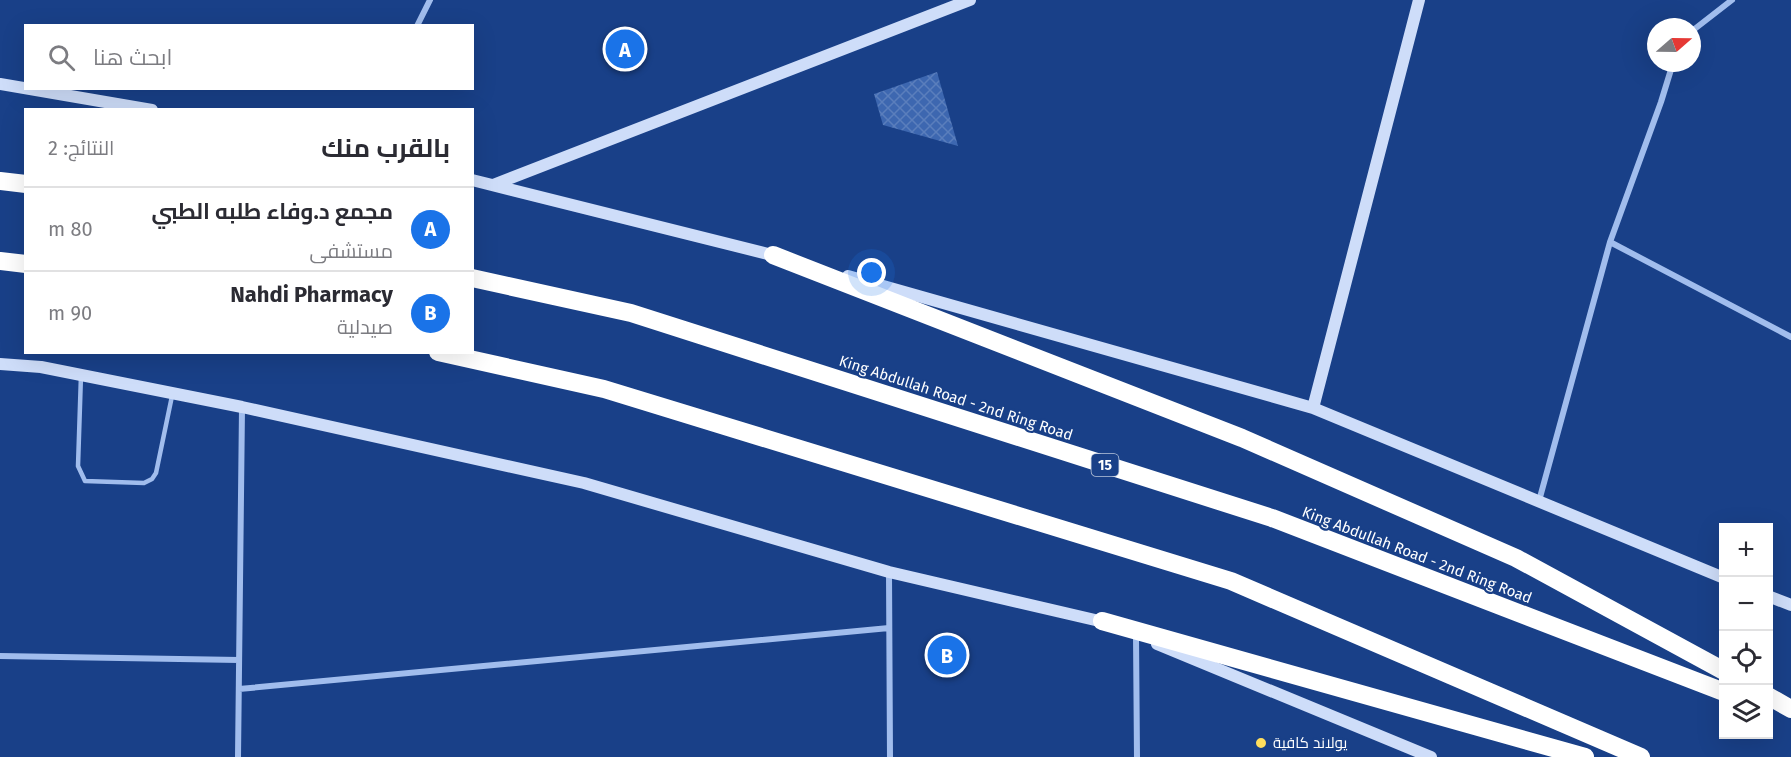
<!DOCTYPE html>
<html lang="ar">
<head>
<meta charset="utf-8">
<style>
  body { margin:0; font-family:"Fira Sans",Cairo,sans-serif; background:#f2f2f3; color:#2b2b33; direction:rtl }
  .controls { position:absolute; right:18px; bottom:18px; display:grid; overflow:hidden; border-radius:0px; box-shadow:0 6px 24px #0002 }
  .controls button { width:54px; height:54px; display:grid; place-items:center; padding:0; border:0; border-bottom:2px solid #e1e1e2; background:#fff; color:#2b2b33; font:30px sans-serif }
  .compass { position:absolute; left:1647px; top:18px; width:54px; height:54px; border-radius:50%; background:#fff; box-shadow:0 6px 24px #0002; rotate:70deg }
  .you { position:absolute; left:872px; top:273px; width:21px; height:21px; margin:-15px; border:4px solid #fff; border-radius:50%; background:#1a73e8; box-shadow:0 0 0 9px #1a73e833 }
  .badge { display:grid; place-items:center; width:39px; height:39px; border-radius:50%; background:#1a73e8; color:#fff; font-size:20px; font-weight:700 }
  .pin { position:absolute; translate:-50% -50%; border:3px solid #fff; box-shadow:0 2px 6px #0006 }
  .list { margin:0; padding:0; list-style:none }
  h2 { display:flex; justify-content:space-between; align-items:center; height:78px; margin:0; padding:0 24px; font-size:26px }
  h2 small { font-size:20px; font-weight:400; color:#7c7c81 }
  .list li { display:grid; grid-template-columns:39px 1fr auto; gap:18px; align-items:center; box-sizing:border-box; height:84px; padding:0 24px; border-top:2px solid #e1e1e2 }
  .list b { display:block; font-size:22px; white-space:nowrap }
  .list p { margin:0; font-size:20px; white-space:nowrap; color:#7c7c81 }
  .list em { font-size:20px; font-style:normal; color:#7c7c81 }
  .icon { flex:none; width:33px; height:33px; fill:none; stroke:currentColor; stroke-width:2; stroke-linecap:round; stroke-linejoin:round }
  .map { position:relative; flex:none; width:1791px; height:757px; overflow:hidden; direction:ltr }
  .search { position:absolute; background:#fff; box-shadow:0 6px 24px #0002; left:24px; top:24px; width:450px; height:66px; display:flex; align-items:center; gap:15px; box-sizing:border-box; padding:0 21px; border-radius:0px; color:#7c7c81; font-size:22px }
  .panel { position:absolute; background:#fff; box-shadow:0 6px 24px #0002; left:24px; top:108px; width:450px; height:246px; border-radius:0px; direction:rtl }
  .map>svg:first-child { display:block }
  .building { fill:url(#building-cross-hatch) }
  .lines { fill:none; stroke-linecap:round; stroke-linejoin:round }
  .lane { stroke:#a1bded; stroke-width:4.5 }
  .street { stroke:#a1bded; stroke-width:6 }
  .secondary { stroke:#ceddf9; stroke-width:12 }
  .highway { stroke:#fff; stroke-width:18 }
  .poi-dot { fill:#ffde5d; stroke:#194088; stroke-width:2 }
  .labels { text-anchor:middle; stroke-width:4.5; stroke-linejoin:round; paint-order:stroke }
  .shield { fill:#194088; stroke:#bac6db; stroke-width:1.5 }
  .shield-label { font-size:14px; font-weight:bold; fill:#fff }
  .street-label { font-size:15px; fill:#fff; stroke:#194088 }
  .poi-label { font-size:15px; fill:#fff; stroke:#194088; text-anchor:start }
</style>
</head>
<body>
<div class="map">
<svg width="1791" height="757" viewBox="0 0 1791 757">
  <defs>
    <pattern id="building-cross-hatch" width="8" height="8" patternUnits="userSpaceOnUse" patternTransform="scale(1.5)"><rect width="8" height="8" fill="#3d67b0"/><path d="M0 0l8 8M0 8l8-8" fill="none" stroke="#5a7ebc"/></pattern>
  </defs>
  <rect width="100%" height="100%" fill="#194088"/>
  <path class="building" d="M937 72 958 146 883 125 874 94Z"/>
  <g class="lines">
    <path class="lane" d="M81 375 78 466 85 481 144 483 152 479 156 473 172 396"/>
    <path class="street" d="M417 26 430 0
      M1692 31 1732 0
      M1610 242 1791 337
      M1539 501 1610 242 1661 102 1673 63
      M889 573 890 757
      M1136 635 1137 757
      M0 656 239 660
      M239 689 889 628
      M238 757 242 408"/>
    <path class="secondary" d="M0 84 152 110
      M472 180 780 257
      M493 185 970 0
      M848 276 1313 408 1724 578
      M0 364 41 367 242 407 584 483 889 572 1108 623
      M1313 408 1419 0
      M1768 596 1791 605
      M1157 644 1431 757"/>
    <path class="highway" d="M0 181 26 184
      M773 255 1242 438 1516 558 1724 671
      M0 261 26 264
      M472 278 631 313 1272 518 1724 692
      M438 352 604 389 1231 581 1641 757
      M1102 621 1585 757
      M1768 696 1791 709"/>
  </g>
  <circle class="poi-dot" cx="1261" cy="743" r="6"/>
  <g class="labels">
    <rect class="shield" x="1091.5" y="454" width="27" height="22" rx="4.5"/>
    <g class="shield-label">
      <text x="1105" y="470">15</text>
    </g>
    <g class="street-label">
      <text transform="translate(956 398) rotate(18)" y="5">King Abdullah Road - 2nd Ring Road</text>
      <text transform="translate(1417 555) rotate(21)" y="5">King Abdullah Road - 2nd Ring Road</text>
    </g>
    <g class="poi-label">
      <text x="1273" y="748">يولاند كافية</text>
    </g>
  </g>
</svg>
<div class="controls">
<button>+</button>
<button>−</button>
<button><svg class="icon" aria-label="locate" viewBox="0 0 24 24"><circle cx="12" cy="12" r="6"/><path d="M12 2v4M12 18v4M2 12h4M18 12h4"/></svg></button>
<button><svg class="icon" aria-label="layers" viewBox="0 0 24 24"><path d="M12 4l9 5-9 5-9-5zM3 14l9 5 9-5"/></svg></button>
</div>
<svg class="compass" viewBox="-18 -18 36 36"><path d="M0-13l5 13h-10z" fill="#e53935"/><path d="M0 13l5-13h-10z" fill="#7c7c81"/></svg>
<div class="you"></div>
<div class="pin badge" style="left:625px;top:49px">A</div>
<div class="pin badge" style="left:947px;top:655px">B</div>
<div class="search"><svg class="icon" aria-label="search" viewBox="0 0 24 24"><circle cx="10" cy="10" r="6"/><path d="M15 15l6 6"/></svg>ابحث هنا</div>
<section class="panel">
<h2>بالقرب منك<small>النتائج: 2</small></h2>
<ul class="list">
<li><span class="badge">A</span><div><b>مجمع د.وفاء طلبه الطبي</b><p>مستشفى</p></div><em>80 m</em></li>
<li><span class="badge">B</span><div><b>Nahdi Pharmacy</b><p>صيدلية</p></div><em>90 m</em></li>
</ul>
</section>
</div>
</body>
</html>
